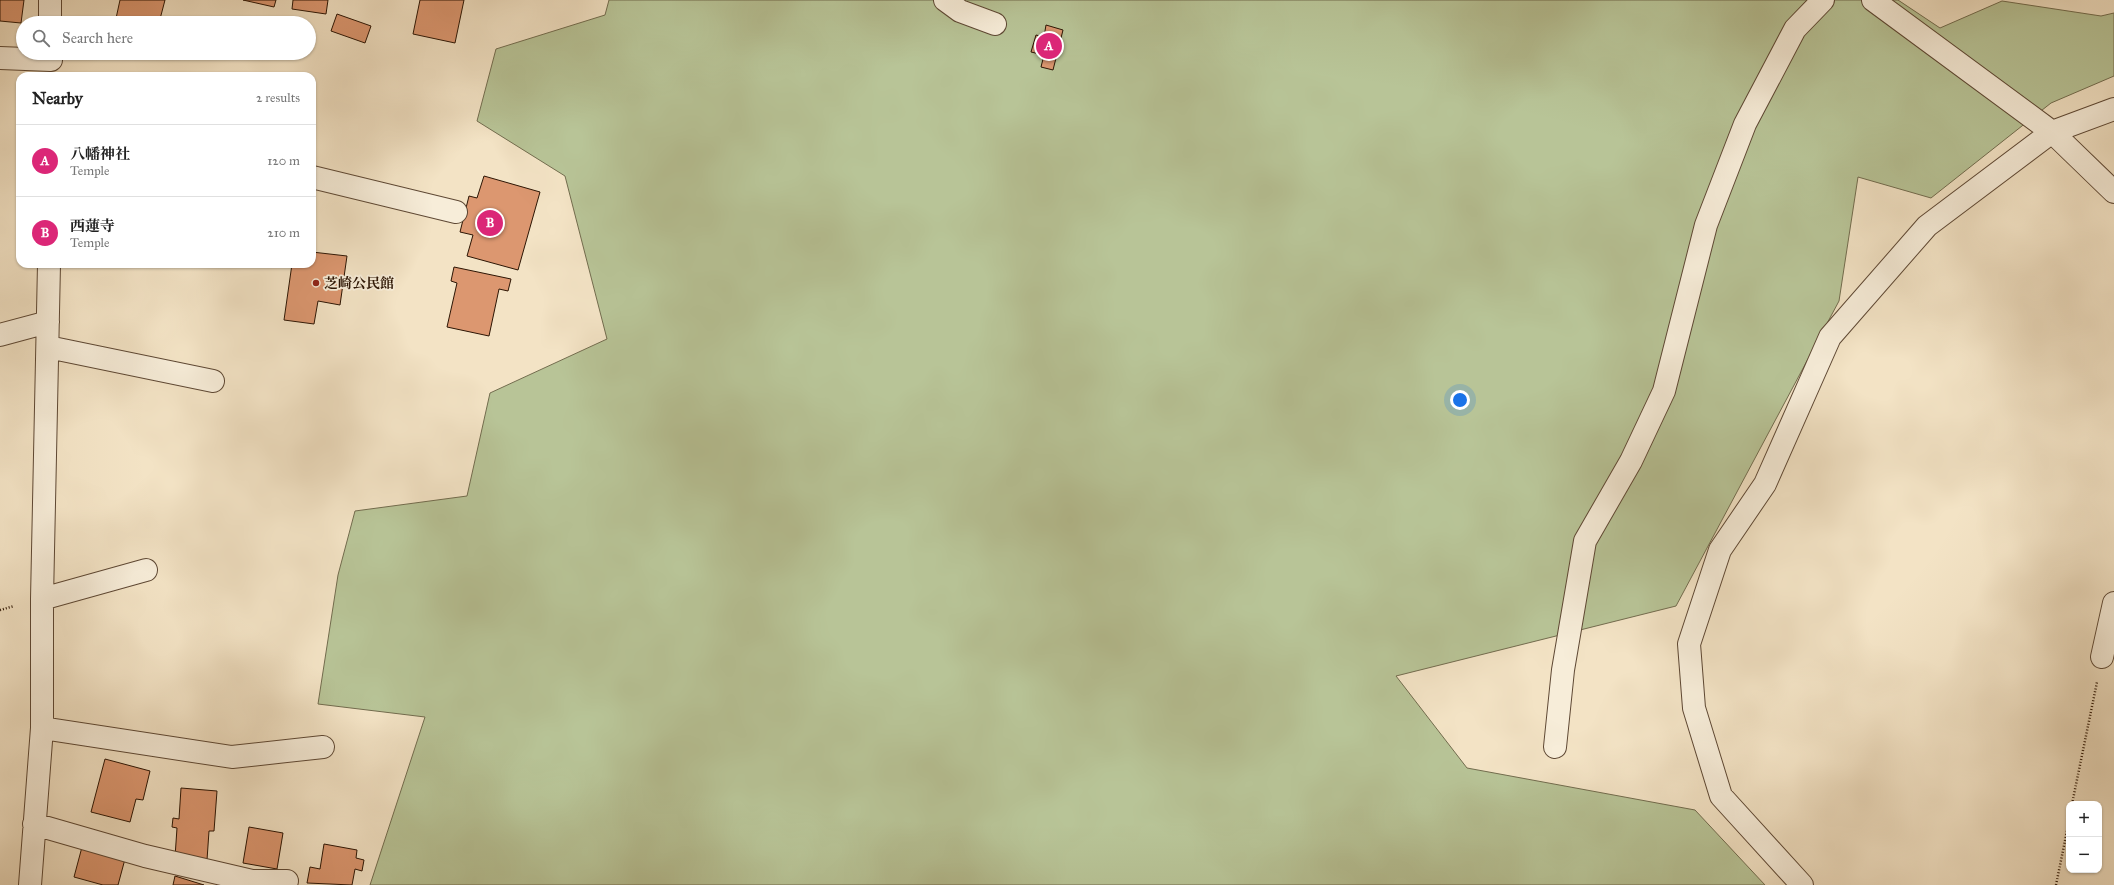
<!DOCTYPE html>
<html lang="en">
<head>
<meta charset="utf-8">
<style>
  body { margin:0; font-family:"IM FELL Great Primer","Noto Serif JP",serif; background:#f2f2f2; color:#222 }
  .controls { position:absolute; right:12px; bottom:12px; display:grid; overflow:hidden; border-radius:8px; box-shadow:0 1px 3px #0004 }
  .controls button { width:36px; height:36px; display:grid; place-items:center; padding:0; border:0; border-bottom:1px solid #e0e0e0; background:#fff; color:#222; font:20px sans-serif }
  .you { position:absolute; left:1460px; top:400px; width:14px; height:14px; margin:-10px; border:3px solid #fff; border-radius:50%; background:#1a73e8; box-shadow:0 0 0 6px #1a73e833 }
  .badge { display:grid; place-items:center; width:26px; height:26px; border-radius:50%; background:#db2777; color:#fff; font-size:13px; font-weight:700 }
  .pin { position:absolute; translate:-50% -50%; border:2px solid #fff; box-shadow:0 1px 4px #0006 }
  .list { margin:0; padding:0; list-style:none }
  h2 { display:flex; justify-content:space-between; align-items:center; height:52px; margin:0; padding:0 16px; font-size:17px }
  h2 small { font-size:13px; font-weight:400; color:#767676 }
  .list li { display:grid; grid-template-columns:26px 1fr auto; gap:12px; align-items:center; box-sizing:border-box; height:72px; padding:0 16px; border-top:1px solid #e0e0e0 }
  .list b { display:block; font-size:15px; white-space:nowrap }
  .list p { margin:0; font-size:13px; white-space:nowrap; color:#767676 }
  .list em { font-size:13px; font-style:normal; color:#767676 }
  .icon { flex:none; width:22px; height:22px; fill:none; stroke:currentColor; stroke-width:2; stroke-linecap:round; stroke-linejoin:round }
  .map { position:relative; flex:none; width:2114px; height:885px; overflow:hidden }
  .search { position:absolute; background:#fff; box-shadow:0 1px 3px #0004; left:16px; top:16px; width:300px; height:44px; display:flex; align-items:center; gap:10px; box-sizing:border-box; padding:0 14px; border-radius:22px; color:#767676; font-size:15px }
  .panel { position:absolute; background:#fff; box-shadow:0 1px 3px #0004; left:16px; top:72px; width:300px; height:196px; border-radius:12px }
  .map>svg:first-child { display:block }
  .green { fill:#b8c497; stroke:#726c4e }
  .building { fill:#dc9770; stroke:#2c1504 }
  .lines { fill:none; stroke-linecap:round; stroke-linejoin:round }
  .minor-casing { stroke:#5e4834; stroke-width:24 }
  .path { stroke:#2c1504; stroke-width:2.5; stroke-dasharray:1 2; stroke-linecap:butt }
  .minor { stroke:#f7edd9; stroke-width:22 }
  .poi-dot { fill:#8f2418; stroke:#f7edd9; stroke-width:1.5 }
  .labels { text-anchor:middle; stroke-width:3.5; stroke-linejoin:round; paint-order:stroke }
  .poi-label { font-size:14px; font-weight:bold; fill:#2c1504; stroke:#f7edd9; text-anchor:start }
</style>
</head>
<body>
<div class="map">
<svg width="2114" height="885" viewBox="0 0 2114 885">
  <rect width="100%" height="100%" fill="#f3e3c5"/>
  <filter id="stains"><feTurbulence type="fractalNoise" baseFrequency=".005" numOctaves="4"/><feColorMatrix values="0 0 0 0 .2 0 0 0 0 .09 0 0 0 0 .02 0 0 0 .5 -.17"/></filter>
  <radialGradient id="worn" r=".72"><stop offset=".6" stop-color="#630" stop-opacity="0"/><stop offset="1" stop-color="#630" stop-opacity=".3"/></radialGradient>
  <path class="green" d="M609 0H1898L1940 28 2002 1 2101 16 2114 13V76L2051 103 1931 198 1858 177 1839 301 1676 606 1396 676 1467 768 1695 810 1765 885H370L425 717 318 704 338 575 355 511 467 496 490 393 607 339 565 176 477 121 496 49 605 15Z"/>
  <path class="building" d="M0 0H24L21 23 0 21Z
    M120 0H165L159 23H115Z
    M243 0H276L274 7Z
    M293 0H328L326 14 292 9Z
    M420 0H464L455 43 413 34Z
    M337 14 371 26 365 43 331 31Z
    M1046 25 1063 30 1053 70 1041 67 1044 55 1031 52 1036 35 1044 37Z
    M484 176 540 192 518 270 467 256 473 235 460 232 469 196 477 198Z
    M312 252 347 256 340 305 318 301 314 324 284 320 292 264H312Z
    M454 267 511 279 508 291 499 289 489 336 447 327 457 283 451 281Z
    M105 759 150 771 143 800 136 799 130 822 91 812Z
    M181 788 217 791 214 831H209L207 860 175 857 177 828 172 827 173 818 179 819Z
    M249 827 283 833 277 869 243 863Z
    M324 844 357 850 356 858 364 860 362 871 355 869 352 885 307 883 310 867 320 869Z
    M82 847 125 859 118 885H103L74 877Z
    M175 876 204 885H173Z"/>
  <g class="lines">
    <g class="minor-casing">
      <path id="minor" d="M50 0V23
        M945 0 960 11 995 24
        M1873 0 2052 132 2114 192
        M0 58 51 60
        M312 177 456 212
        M0 335 48 322
        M48 347 213 381
        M42 599 146 570
        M2102 657 2114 603
        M42 728 232 757 323 747
        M1555 747 1563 670 1585 541 1631 461 1664 391 1706 225 1745 124 1795 29 1823 0
        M34 824 145 856 252 881H287
        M30 885 42 728V599L49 264
        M1802 885 1721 796 1694 708 1689 644 1720 550 1765 484 1830 337 1927 226 2052 132 2114 109"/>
    </g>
    <path class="path" d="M0 610 14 606
      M2072 804 2097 682
      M2056 885 2069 821"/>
    <use href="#minor" class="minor"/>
  </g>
  <circle class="poi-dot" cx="316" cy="283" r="4"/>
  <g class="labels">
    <g class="poi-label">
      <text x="324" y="288">芝崎公民館</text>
    </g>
  </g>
  <rect width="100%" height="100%" filter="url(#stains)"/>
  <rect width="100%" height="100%" fill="url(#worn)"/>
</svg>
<div class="controls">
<button>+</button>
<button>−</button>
</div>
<div class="you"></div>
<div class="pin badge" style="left:1049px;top:46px">A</div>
<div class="pin badge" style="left:490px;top:223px">B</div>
<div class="search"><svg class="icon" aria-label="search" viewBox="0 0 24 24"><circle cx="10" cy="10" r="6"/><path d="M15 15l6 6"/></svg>Search here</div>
<section class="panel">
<h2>Nearby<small>2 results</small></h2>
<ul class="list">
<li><span class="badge">A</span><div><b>八幡神社</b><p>Temple</p></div><em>120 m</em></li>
<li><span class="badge">B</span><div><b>西蓮寺</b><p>Temple</p></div><em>210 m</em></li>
</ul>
</section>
</div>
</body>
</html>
